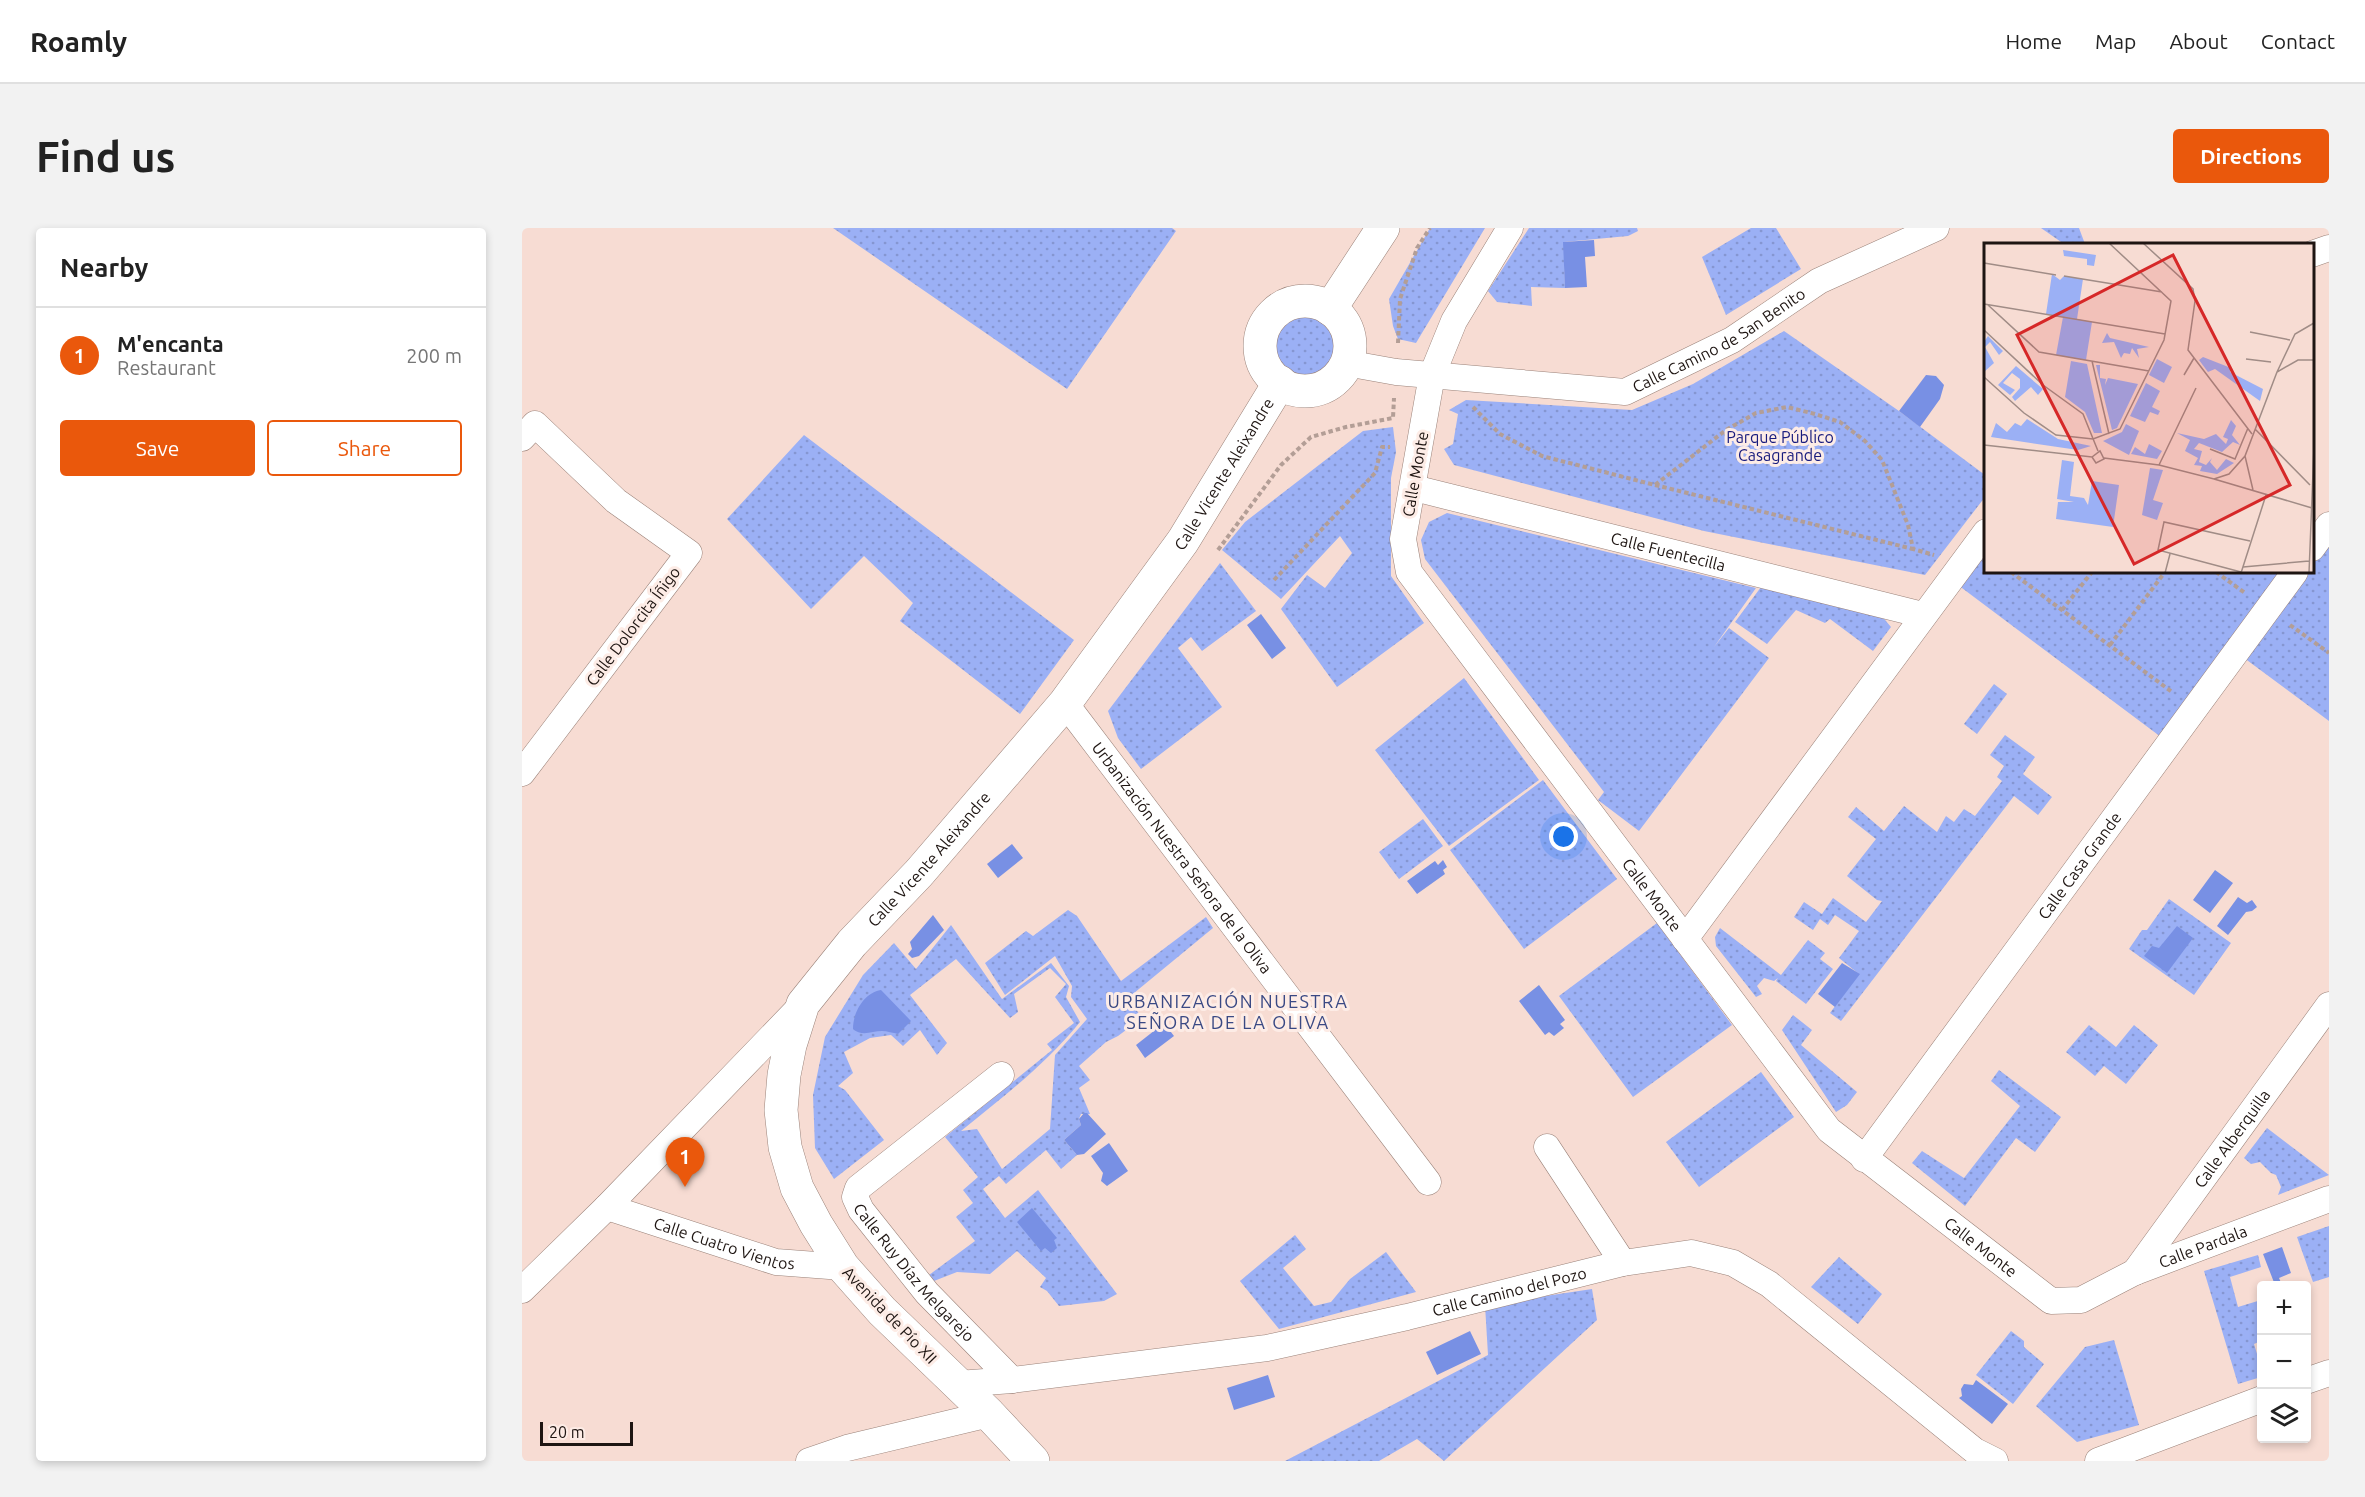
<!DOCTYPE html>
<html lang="en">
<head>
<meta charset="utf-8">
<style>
  body { margin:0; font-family:Ubuntu,sans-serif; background:#f2f2f2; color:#222 }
  .controls { position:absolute; right:18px; bottom:18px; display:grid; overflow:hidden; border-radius:6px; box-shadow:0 3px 9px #0003 }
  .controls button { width:54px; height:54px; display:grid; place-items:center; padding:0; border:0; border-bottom:2px solid #e0e0e0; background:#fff; color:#222; font:30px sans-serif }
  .scale { position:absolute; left:18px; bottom:15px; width:93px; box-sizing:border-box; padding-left:6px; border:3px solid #1e1512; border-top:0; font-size:16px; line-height:21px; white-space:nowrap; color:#1e1512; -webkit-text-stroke:4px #fdece6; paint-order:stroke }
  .you { position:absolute; left:1042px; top:609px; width:21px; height:21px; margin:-15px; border:4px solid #fff; border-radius:50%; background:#1a73e8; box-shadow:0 0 0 9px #1a73e833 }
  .badge { display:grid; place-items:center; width:39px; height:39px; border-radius:50%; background:#ea580c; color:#fff; font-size:20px; font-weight:700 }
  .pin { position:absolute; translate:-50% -50px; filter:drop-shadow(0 2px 3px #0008) }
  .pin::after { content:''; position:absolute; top:32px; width:21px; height:18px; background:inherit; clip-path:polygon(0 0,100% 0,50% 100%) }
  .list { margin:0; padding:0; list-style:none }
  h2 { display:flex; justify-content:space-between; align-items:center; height:78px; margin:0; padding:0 24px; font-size:26px }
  h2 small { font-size:20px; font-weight:400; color:#767676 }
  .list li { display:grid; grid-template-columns:39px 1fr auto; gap:18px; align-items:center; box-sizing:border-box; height:96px; padding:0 24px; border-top:2px solid #e0e0e0 }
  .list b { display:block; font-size:22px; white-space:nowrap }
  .list p { margin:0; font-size:20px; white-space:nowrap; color:#767676 }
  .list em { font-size:20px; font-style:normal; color:#767676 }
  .actions { display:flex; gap:12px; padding:18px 24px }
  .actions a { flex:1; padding:14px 0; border:2px solid #ea580c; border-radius:6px; text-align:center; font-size:21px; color:#ea580c }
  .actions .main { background:#ea580c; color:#fff }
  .icon { flex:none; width:33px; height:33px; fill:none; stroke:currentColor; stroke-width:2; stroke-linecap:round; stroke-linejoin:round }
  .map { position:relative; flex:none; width:1807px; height:1233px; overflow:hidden; border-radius:6px }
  header { display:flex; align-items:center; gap:36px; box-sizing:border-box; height:84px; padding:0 30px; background:#fff; border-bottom:2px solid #e0e0e0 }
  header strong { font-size:28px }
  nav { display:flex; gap:33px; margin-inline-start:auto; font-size:21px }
  .intro { display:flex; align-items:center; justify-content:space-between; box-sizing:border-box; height:144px; padding:0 36px }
  h1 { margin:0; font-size:42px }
  .button { padding:15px 27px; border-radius:6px; background:#ea580c; color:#fff; font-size:21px; font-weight:700 }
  main { display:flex; gap:36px; padding:0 36px }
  aside { flex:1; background:#fff; border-radius:6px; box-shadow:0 3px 9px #0003 }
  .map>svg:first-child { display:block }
  .green { fill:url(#green-dots) }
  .water { fill:#7890e4 }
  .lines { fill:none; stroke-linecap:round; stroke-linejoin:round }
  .minor-casing { stroke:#9a8279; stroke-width:27 }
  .secondary-casing { stroke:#9a8279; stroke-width:34 }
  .path { stroke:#b39e96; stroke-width:4; stroke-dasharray:4.5 3; stroke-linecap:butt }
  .minor { stroke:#fff; stroke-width:26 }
  .secondary { stroke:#fff; stroke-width:33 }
  .labels { text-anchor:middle; stroke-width:6; stroke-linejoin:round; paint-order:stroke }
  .street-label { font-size:16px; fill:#1e1512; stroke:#fdece6 }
  .park-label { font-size:16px; fill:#181b7d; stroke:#fdece6 }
  .neighbourhood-label { font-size:18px; letter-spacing:1.5px; fill:#3a4984; stroke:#fdece6 }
  .inset-road { fill:none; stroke:#a08c86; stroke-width:1.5 }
  .view { fill:#d62828; fill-opacity:0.15; stroke:#d62828; stroke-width:3 }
  .inset-edge { fill:none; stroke:#1e1512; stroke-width:3 }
</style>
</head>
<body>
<header>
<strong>Roamly</strong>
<nav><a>Home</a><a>Map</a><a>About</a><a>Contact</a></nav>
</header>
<div class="intro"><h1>Find us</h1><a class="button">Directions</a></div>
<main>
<aside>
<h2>Nearby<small></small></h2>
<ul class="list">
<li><span class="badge">1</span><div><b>M'encanta</b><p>Restaurant</p></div><em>200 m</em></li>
</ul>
<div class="actions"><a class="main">Save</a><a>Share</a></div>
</aside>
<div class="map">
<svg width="1807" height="1233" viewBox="0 0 1807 1233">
  <defs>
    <pattern id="green-dots" width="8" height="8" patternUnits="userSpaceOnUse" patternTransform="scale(1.5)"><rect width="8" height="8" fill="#9bb0f5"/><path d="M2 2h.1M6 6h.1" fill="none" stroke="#8596d1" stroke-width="1.8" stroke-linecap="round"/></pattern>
  </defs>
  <rect width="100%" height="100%" fill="#f7dcd3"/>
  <path class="green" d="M311 0H650L654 3 545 161Z
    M908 0H963L894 115 876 111 871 98 867 71Z
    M1007 0H1115L1116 3 1106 8 1042 14 1043 60 1009 59 1010 78 975 74 966 63Z
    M1229 0H1254L1279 41 1204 87 1180 29Z
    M1519 0H1557L1563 16H1542Z
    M746 117a37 37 0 1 1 74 0a37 37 0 1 1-74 0Z
    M1262 103 1377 183 1463 247V269L1403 347 1182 303 932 237 922 221 931 216 936 186 927 182 944 172 1110 182 1171 156Z
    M871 199 874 224 869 250V348L902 395 815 459 759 381 785 347 803 360 830 325 818 308 759 371 700 322 723 294 841 203Z
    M282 207 552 412 498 486 378 393 391 375 342 328 289 381 205 291Z
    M925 285 1234 360 1192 419 1207 400 1247 430 1117 603 1076 572 1082 564 903 331 899 312 907 294Z
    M1807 297V493L1714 424 1647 515 1428 351 1463 304 1464 344H1790L1791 320Z
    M698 335 734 383 680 423 669 409 656 420 700 479 619 541 596 510 586 483Z
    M1239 359 1358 386 1369 399 1351 423 1308 391 1303 395 1274 382 1245 416 1213 394Z
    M942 450 1017 552 927 618 853 522Z
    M1472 456 1485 466 1455 506 1442 496Z
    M1483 507 1513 529 1501 546 1530 569 1516 587 1492 568 1319 793 1308 785 1337 746 1317 730 1337 703 1313 687 1306 697 1298 691 1291 702 1272 689 1282 674 1300 686 1311 670 1344 694 1360 673 1355 672 1325 648 1354 611 1326 589 1334 579 1362 603 1382 578 1415 604 1424 588 1432 594 1442 581 1453 588 1480 553 1475 549 1482 538 1468 527Z
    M1021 552 1095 651 1002 721 928 622Z
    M901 591 921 618 877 651 857 624Z
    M1647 671 1709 715 1672 767 1607 721 1620 702H1625Z
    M546 682 555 688 599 753 684 689 691 700 606 770 620 790 596 808 584 814 557 838 568 852 557 860 568 886H559L557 891 559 897 542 912 555 927 539 941 524 922 484 956 477 948 461 961 483 990 516 962 595 1066 582 1073 537 1078 525 1063 518 1059 524 1050 495 1023 468 1046 435 1044 412 1053 407 1047 453 1013 434 989 451 975 441 962 456 949 423 909 530 822 525 816 552 795 533 769 544 756 528 740 492 766 496 784 488 790 434 731 388 767 425 815 415 827 398 802 381 818 369 807 348 810 322 824 331 845 316 858 323 862 362 912 312 951 293 920 291 867 303 809 341 747 372 715 394 741 429 697 480 771 529 735 547 758 544 769 558 794C523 837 482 868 439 903L455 901 480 941 528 901 533 827 565 791 549 769 550 758 533 728 483 767 463 735 504 703 511 708Z
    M1135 695 1210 797 1111 869 1037 768Z
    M1198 700 1259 747 1286 712 1303 725 1298 731 1311 741 1284 776 1254 753 1256 750 1252 753 1242 750 1235 758 1240 766 1234 769 1194 718 1193 709Z
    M1271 787 1290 802 1279 817 1335 864 1325 877 1314 884 1260 802Z
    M1567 797 1594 819 1612 797 1636 817 1604 856 1582 838 1573 848 1544 824Z
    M1477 842 1539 889 1513 924 1494 910 1443 978 1390 935 1400 923 1442 950 1498 878 1469 853Z
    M1239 844 1272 889 1177 959 1144 914Z
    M1745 900 1807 947 1756 967 1759 959 1754 947 1749 945 1738 934 1729 936 1722 930Z
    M1807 998V1049L1791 1054 1775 1009Z
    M773 1007 784 1021 761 1040 792 1078 809 1074 828 1051 864 1024 894 1064 757 1101 718 1053Z
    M1736 1027 1739 1039 1708 1049 1716 1079 1739 1072V1113L1732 1116 1739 1139V1149L1716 1156 1682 1043Z
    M1317 1029 1360 1066 1336 1096 1289 1059Z
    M1070 1061 1075 1092 922 1233 895 1211 857 1233H763L966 1127 963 1077Z
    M1489 1103 1502 1113V1119L1522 1136 1491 1176 1454 1147Z
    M1592 1112 1617 1197 1555 1214 1514 1178 1563 1119Z"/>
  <path class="water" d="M1072 12 1073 28 1063 29 1065 59 1043 60 1041 14Z
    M1404 147 1414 148 1422 157 1418 171 1398 199 1377 183Z
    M739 386 764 420 750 431 725 397Z
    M490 616 501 630 476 650 465 636Z
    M921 632 925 639 921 642 923 646 895 666 885 653 913 633 916 637Z
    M1693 642 1711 655 1688 685 1671 672Z
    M1716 669 1725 675 1730 672 1735 679 1730 683 1724 684 1706 707 1695 698Z
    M411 687 422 702 397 728 390 730 386 726 390 721 388 714Z
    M1655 698 1671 710 1645 745 1622 728 1630 718 1637 720Z
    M1320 735 1338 746 1313 779 1296 766Z
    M1017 757 1043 792 1038 796 1042 800 1032 808 1027 804 1023 807 997 773Z
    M359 762 389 793 376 806C371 805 365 803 360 803 350 803 340 809 331 801 331 784 342 765 359 762Z
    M642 795 652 808 623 830 614 817Z
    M562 885H565L584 906 562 926 555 927 542 912 559 897 557 891Z
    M587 915 606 943 585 958 579 953 581 945 569 928Z
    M510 980 535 1010 532 1012 535 1020 529 1025 523 1020 519 1023 495 994Z
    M1760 1019 1769 1045 1757 1050 1760 1057H1753L1741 1026Z
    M948 1103 959 1126 915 1147 904 1124Z
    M746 1147 753 1169 712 1182 705 1160Z
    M1454 1152 1486 1176 1470 1196 1437 1170 1440 1168 1439 1161 1442 1156 1451 1157Z"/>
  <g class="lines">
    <g class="minor-casing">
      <g id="minor">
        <path id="s1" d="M988 0 932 93 910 147 881 311 887 344 1307 902 1529 1073 1559 1072 1613 1044 1807 971"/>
        <path d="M1790 26 1807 20"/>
        <path id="s2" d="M824 135 874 144 1103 164 1210 112 1297 53 1414 0"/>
        <path d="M0 210 13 196 94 273 167 325 0 545"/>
        <path id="s3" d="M892 260 1401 387"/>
        <path d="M1790 320 1807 297"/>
        <path id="s4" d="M543 475 906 954"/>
        <path d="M1163 711 1464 304"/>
        <path id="s5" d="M479 847 336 960 333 969 339 982 405 1065 490 1152"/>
        <path d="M1025 919 1101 1035"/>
        <path id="s6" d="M1342 931 1773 344"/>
        <path id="s7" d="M85 979 254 1034 321 1039"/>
        <path id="s8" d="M1613 1044 1807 777"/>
        <path d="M0 1062 85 979 279 778"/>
        <path d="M1784 1153 1807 1145"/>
        <path id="s9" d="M436 1156 490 1152 745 1120 885 1089 1101 1035 1169 1025 1211 1035 1247 1056 1453 1223 1473 1233"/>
        <path d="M287 1233 325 1220 467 1186"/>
        <path d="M1576 1233 1740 1171"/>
      </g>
    </g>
    <g class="secondary-casing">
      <g id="secondary">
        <circle cx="783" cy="118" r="45"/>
        <path d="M808 81 861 0"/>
        <path id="s10" d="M511 1233 467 1186 360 1083 321 1039 294 996 275 960 263 919 259 882 262 847 268 817 281 776 330 715 397 645 543 475 661 313 758 154"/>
      </g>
    </g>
    <path class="path" d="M876 115 878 71 895 20 908 0
      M951 179 978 206 1020 228 1133 257 1204 202 1234 185 1265 179 1293 186 1318 194 1343 213 1360 232 1386 297 1391 321 1412 327
      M1133 257 1391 321
      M696 322 759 237 789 209 824 199 871 190 872 170
      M1489 344 1650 464
      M1694 344 1723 365
      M752 352 853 245 860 219H868
      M1540 382 1570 344
      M1768 397 1807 425
      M1588 417 1643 344"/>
    <use href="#minor" class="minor"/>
    <use href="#secondary" class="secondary"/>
  </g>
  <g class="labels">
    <g class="street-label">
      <text dy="6" stroke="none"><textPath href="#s2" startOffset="388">Calle Camino de San Benito</textPath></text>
      <text dy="6" stroke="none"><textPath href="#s10" startOffset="1230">Calle Vicente Aleixandre</textPath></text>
      <text transform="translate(893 246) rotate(-80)" y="6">Calle Monte</text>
      <text dy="6" stroke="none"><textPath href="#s3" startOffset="262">Calle Fuentecilla</textPath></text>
      <text transform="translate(111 398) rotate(-53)" y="6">Calle Dolorcita Íñigo</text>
      <text dy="6" stroke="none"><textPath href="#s4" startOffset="194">Urbanización Nuestra Señora de la Oliva</textPath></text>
      <text dy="6" stroke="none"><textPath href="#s10" startOffset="744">Calle Vicente Aleixandre</textPath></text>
      <text dy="6" stroke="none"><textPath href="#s6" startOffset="364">Calle Casa Grande</textPath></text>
      <text dy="6" stroke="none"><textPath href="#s1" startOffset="771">Calle Monte</textPath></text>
      <text dy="6" stroke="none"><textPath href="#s8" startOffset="165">Calle Alberquilla</textPath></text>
      <text dy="6" stroke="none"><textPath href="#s7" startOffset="123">Calle Cuatro Vientos</textPath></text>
      <text dy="6" stroke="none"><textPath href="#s1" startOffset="1509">Calle Pardala</textPath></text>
      <text dy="6" stroke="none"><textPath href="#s1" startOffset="1257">Calle Monte</textPath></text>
      <text dy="6" stroke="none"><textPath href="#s5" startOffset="288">Calle Ruy Díaz Melgarejo</textPath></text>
      <text dy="6" stroke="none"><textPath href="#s9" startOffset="560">Calle Camino del Pozo</textPath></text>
      <text transform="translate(368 1087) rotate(46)" y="6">Avenida de Pío XII</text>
    </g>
    <g class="park-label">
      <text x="1258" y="215">Parque Público<tspan x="1258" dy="18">Casagrande</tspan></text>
    </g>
    <g class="neighbourhood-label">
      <text x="706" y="780">URBANIZACIÓN NUESTRA<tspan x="706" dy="21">SEÑORA DE LA OLIVA</tspan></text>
    </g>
  </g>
  <g transform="translate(1462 15)">
    <rect width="330" height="330" fill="#f7dcd3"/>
    <path d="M79 7 112 12 110 23 103 22V16L80 13ZM68 31 76 37 80 33 99 36 93 76 108 79 102 117 72 112 79 74 62 71ZM123 90 126 95 165 104 153 106 155 115 148 105 146 111 140 110 137 115 130 99 118 100ZM4 93 19 108 15 112 6 99 1 104 10 120 0 129V99ZM219 114 247 125 246 129 279 146 276 158 231 126 224 129 215 117ZM173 116 188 124 180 140 165 132ZM87 118 103 121 118 190H110L101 169 81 154ZM112 122H116V135L122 136 121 142 124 135 154 141 133 185 128 187ZM32 123 59 146 54 152 47 144 31 158 28 154 36 145V136L28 130 19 140 31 147 26 152 14 142ZM162 140 176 148 168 164 176 168 174 172 166 169 161 179 146 173ZM43 176 74 196 107 203 94 207 7 194 12 180 23 189 31 180 37 183ZM247 177 252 183 248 192 256 202 249 199 238 209 215 200 210 206 218 208 215 219 222 222 228 215 226 219 233 227 242 216 250 220 233 231 216 228 218 223 210 222 214 215 201 208 206 197 193 190 220 196 232 191 242 201 244 196 239 194ZM142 181 155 188 145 212 119 198 138 189ZM165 201 178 208 173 216 147 211 151 204 161 211ZM78 217 90 219 86 253 100 255 104 262 108 238 135 242 129 284 72 276 74 259H90L73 256ZM166 225 179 227 169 257 179 260 173 277 158 272Z" fill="#9bb0f5"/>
    <path class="inset-road" d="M159 0 209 46 211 58 204 107 268 191M0 20 72 32M80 33 178 49M0 61 181 91M4 62 55 109 165 128M0 87 59 142 99 171 114 208M266 89 306 97M262 116 287 119M108 118 125 191M293 129 311 91 330 80M200 132 210 115M0 134 40 170 72 192 109 196 136 186 180 97 187 58 125 0M271 186 326 242M0 202 108 214 116 208 120 216 112 220 108 214M226 206 251 216 264 185M261 213 269 247M120 215 175 222 230 236 245 231 261 213 293 129 314 117H330M175 222 212 145M230 236 328 265M259 324 325 318M257 329 174 307 180 279 266 298M181 330 186 311M257 330 282 252M325 330 330 204"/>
    <path class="view" d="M189 12 306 242 150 321 33 92Z"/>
    <rect width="330" height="330" class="inset-edge"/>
  </g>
</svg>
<div class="controls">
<button>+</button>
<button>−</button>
<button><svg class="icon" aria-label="layers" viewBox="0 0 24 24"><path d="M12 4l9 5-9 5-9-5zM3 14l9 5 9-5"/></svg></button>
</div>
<div class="scale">20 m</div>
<div class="you"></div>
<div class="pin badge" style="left:163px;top:959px">1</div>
</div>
</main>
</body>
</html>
